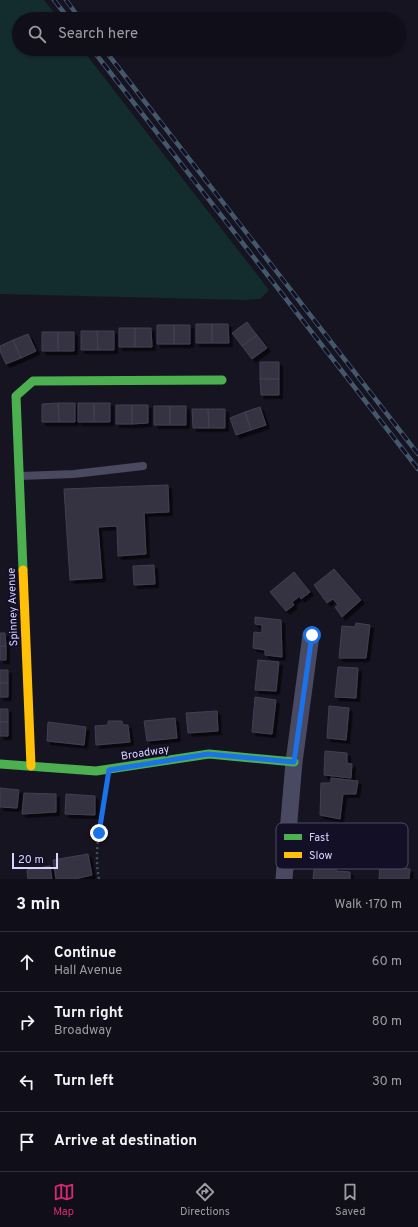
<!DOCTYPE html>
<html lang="en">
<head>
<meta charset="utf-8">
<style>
  body { margin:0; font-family:Overpass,sans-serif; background:#191822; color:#f1f3f6 }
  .scale { position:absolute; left:12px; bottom:10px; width:46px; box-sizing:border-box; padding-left:4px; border:2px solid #d9d4ff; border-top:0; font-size:11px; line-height:14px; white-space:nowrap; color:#d9d4ff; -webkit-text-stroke:3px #130f26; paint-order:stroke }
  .stop { position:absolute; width:12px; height:12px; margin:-9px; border:3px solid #1a73e8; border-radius:50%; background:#fff }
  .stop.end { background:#1a73e8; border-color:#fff; box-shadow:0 1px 4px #0008 }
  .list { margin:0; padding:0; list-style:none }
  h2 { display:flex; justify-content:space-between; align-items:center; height:52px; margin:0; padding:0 16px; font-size:17px }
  h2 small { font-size:13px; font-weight:400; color:#9c9ca2 }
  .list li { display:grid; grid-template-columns:26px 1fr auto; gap:12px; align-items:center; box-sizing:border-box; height:60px; padding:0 16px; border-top:1px solid #302f38 }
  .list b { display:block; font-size:15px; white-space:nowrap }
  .list p { margin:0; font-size:13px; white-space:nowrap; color:#9c9ca2 }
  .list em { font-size:13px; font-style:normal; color:#9c9ca2 }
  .icon { flex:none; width:22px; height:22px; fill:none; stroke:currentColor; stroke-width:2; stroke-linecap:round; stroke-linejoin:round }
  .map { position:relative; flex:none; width:418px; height:879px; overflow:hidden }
  .search { position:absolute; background:#100f19; box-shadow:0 1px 3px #0004; left:12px; right:12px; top:12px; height:44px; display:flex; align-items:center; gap:10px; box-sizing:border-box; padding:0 14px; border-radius:22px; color:#9c9ca2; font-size:15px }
  .sheet { height:292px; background:#100f19 }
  nav { display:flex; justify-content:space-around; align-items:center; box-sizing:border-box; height:56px; border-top:1px solid #302f38; background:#100f19; font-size:11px; color:#9c9ca2 }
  nav a { display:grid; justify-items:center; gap:2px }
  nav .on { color:#db2777 }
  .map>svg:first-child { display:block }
  .green { fill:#132c2d }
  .building { fill:#343243; stroke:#433f54; filter:url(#shadow) }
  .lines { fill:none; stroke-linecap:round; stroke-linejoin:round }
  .path { stroke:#44505f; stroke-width:2.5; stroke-dasharray:2 3; stroke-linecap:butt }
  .lane { stroke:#4a4962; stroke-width:8 }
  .street { stroke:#4a4962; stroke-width:17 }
  .fast { stroke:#4caf50; stroke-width:9 }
  .slow { stroke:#ffc107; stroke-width:9 }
  .rail-casing { stroke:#43596b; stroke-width:4.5 }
  .rail { stroke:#130f26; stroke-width:3; stroke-dasharray:9; stroke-linecap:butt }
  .route { stroke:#1a73e8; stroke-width:5 }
  .labels { text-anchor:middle; stroke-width:3.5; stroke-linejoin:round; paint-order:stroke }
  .street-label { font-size:11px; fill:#d9d4ff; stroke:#130f26 }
  .key { fill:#130f26; stroke:#4e4a67; stroke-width:1 }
  .key-label { font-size:11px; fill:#d9d4ff }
</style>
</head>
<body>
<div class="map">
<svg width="418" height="879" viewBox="0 0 418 879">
  <defs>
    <filter id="shadow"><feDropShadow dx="3.5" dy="3.5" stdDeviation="0" flood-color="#0009"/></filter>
  </defs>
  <rect width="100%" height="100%" fill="#161421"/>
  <path class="green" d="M0 0H44L59 19H19V49H82L269 290 260 299 247 300 0 294Z"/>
  <path class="building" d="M247 322 257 335 242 346 232 333Z
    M196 324H212V343H196Z
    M212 324H228L229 343H212Z
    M157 325H174V344H157Z
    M174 325H190V344H174Z
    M119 328H135V347H119Z
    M135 328H151L152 347H135Z
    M81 331H97L98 350H81Z
    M97 331H114V350H98Z
    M42 332H58V351H42Z
    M58 332H74V351H58Z
    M28 334 36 351 21 358 13 340Z
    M257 335 267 348 252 359 242 346Z
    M13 340 21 358 6 364 0 351V346Z
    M260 362H279V379H260Z
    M260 379H279V395H261Z
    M58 403 59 422H42V404Z
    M58 403H75V422H59Z
    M78 403H94V422H78Z
    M94 403H110V422H94Z
    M116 405H132V424H116Z
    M132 405H148V423L132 424Z
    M154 406H170V425H154Z
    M170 406H186V425H170Z
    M260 407 266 425 251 430 245 412Z
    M192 409H208L209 428H193Z
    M208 409H225V428H209Z
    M245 412 251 430 236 435 230 418Z
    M168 485 169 512 144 513 146 554 118 556 117 526 98 527 102 578 70 580 64 489Z
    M154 565 155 584 134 585 133 566Z
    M334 569 361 600 342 617 335 607 338 605 333 599 327 603 314 585Z
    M294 572 310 592 301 599 300 596 292 602 294 605 286 611 270 592Z
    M255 617 281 620 282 657 265 655V650L253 648 254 632 262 633V625L255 624Z
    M356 623 370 625 366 658H339L342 626 355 627Z
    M0 633H5L6 646H0Z
    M0 646H6V660H0Z
    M258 660 279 662 276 691 255 690Z
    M338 667 358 668 356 698 335 697Z
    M0 670H8V683H0Z
    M0 683H8V697H0Z
    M255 697 276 700 272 734 252 732Z
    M329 706 349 708 346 740 327 738Z
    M0 709H8V722H0Z
    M217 711 218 731 188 733 186 713Z
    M175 718 177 738 147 741 144 721Z
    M108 721H122L123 725H128L130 742 96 745 95 726 108 725Z
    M0 722H8V736H0Z
    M48 722 86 727 84 745 47 741Z
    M325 751 347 753V763L352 764 351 778 324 775Z
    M331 778 358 781 356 794H343L340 819 320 815 321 783H331Z
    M0 788 19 790 17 808 0 807Z
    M24 793 56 794V812L22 814Z
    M66 794 95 796V815L65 814Z
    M88 854 92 875 75 879H56L53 860Z
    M315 859 337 861 336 871 350 872V879H313Z
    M380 865 410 869 409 879H379Z
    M50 866 52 879H28L27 870Z"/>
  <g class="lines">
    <path class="path" d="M99 879C93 850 102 817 106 788"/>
    <path class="lane" d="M20 476 74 474 143 466"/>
    <path class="street" d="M284 879 294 762 311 635"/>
    <path class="fast" d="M23 570 16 396 33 381 222 380
      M0 764 96 771 209 754 294 762"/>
    <path class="slow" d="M23 570 31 766"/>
    <g class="rail-casing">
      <path id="rail" d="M54 0 69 19
        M66 0 80 19
        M92 49 418 469
        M104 49 418 454"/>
    </g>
    <use href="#rail" class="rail"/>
  </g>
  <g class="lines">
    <path class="route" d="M99 833 109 770 208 754 294 762 312 635"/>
  </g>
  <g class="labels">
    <g class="street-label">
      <text transform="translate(12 607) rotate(-92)" y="4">Spinney Avenue</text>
      <text transform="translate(145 752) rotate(-9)" y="4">Broadway</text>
    </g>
  </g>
  <rect x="276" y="823" width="132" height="46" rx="6" class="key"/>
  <rect x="284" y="834" width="18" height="6" fill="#4caf50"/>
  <rect x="284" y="852" width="18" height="6" fill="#ffc107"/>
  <g class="key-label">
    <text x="309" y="841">Fast</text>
    <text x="309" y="859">Slow</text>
  </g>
</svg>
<div class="scale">20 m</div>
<div class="stop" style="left:312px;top:635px"></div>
<div class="stop end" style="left:99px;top:833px"></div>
<div class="search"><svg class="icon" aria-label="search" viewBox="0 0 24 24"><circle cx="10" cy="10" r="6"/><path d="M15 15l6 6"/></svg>Search here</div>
</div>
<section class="sheet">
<h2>3 min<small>Walk · 170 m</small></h2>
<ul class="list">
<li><svg class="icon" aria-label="ahead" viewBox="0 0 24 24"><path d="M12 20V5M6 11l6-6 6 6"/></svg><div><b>Continue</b><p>Hall Avenue</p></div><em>60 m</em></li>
<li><svg class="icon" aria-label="right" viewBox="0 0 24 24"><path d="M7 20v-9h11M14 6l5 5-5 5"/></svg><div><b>Turn right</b><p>Broadway</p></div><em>80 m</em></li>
<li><svg class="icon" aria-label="left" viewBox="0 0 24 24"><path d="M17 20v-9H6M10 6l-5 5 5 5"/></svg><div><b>Turn left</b></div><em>30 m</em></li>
<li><svg class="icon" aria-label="arrive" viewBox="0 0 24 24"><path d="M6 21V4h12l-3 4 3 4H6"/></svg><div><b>Arrive at destination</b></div></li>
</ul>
</section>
<nav>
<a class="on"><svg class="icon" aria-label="map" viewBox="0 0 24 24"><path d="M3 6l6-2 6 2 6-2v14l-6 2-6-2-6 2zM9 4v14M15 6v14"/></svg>Map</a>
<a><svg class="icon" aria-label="directions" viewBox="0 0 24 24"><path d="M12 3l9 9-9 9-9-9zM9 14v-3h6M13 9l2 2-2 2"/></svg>Directions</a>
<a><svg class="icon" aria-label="saved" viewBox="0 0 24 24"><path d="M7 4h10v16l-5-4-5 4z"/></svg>Saved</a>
</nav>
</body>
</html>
